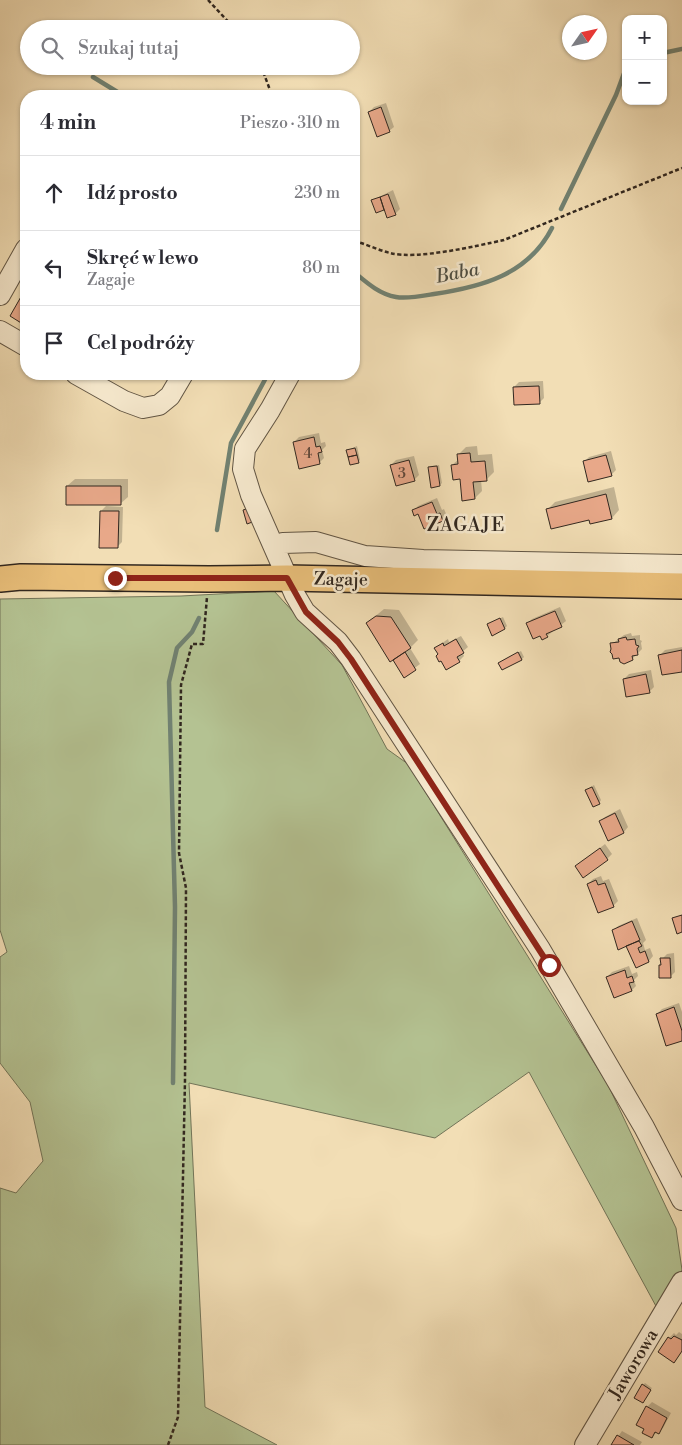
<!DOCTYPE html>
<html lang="pl">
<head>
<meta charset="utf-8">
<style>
  body { margin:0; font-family:"Libre Bodoni",serif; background:#f7f7f7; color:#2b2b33 }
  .controls { position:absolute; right:15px; top:15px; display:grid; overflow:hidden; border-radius:10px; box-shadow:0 1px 4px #0004 }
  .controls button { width:45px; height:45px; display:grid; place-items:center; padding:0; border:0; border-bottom:1px solid #e1e1e2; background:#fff; color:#2b2b33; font:25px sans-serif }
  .compass { position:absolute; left:562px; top:15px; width:45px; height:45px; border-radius:50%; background:#fff; box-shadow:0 1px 4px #0004; rotate:56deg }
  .stop { position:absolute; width:15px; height:15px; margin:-11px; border:4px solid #8f2418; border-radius:50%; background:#fff }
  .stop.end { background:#8f2418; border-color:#fff; box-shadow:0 1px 5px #0008 }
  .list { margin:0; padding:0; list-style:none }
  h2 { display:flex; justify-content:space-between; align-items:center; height:65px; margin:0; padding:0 20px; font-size:21px }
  h2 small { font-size:16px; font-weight:400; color:#7c7c81 }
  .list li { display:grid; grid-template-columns:32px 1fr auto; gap:15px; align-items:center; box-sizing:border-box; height:75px; padding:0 20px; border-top:1px solid #e1e1e2 }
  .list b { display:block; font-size:19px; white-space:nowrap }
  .list p { margin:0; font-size:16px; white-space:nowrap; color:#7c7c81 }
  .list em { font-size:16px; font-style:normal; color:#7c7c81 }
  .icon { flex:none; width:28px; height:28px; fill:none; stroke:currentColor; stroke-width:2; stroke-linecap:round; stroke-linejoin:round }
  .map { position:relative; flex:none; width:682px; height:1445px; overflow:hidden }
  .search { position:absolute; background:#fff; box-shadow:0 1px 4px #0004; left:20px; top:20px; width:340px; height:55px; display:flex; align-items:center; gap:12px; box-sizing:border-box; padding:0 18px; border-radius:28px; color:#7c7c81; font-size:19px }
  .panel { position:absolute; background:#fff; box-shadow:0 1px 4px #0004; left:20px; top:90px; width:340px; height:290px; border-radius:20px }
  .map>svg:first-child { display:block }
  .green { fill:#b4c292; stroke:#727458 }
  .shadow { fill:#0003 }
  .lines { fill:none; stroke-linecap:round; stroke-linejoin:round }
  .stream { stroke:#718171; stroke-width:4.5 }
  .building { fill:#e8a889; stroke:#31271f }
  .minor-casing { stroke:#615544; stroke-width:22 }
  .major-casing { stroke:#31271f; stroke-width:28 }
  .path { stroke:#31271f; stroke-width:2.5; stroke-dasharray:4 2.5; stroke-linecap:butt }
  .minor { stroke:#f7eacf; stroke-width:20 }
  .major { stroke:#e9bf7a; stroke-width:25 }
  .route { stroke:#8f2418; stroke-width:6 }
  .labels { text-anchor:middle; stroke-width:5; stroke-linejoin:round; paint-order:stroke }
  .number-label { font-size:15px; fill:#5f473a }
  .street-label { font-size:18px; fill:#31271f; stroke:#f7eacf }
  .water-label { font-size:19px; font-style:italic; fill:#4c4c41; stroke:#f7eacf }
  .neighbourhood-label { font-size:19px; letter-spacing:1px; fill:#31271f; stroke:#f7eacf }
</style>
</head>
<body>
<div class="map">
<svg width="682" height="1445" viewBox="0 0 682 1445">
  <rect width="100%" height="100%" fill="#f2deb5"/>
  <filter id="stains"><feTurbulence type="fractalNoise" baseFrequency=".004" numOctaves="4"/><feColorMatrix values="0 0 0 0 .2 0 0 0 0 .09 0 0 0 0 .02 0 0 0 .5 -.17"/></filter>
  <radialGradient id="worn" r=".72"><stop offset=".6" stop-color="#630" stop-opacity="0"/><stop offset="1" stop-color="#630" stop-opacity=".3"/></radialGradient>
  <path class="green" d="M274 591 342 665 387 749 408 764 608 1085 676 1228 682 1270 657 1308 529 1072 435 1138 189 1083 205 1407 277 1445H0V1188L16 1193 43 1161 30 1102 0 1063V957L7 952 0 930V599L181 596Z"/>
  <path class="shadow" d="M386 103 394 127 389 131 369 112 374 107Z
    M393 190 400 209 395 214 385 208 383 209 373 200Z
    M101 374H109L106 377Z
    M543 381 544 398 539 403 514 387 519 382Z
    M319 433 321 443 325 442 326 446 322 450 324 458 319 463 294 442 299 437Z
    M357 446 360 460 358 462 348 450Z
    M477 446 478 455 492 454 494 472 487 479 481 480 482 491 475 498 452 465 459 459 458 455 466 447Z
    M611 451 616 470 611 475 585 461 589 457Z
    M414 456 419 475 414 480 391 465 396 460Z
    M439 465 442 483 440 485 429 468 431 466Z
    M75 479H128V497L120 504 67 486Z
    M614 487 619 510 612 518 591 523 590 519 548 509 555 502Z
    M437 498 442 510 444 509 447 516 442 520 414 511 418 506Z
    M106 506 123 507 122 542 117 547 101 511Z
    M560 607 566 621 547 636 527 624 532 619Z
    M384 609 399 610 418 640 410 648 420 664 404 676 367 623Z
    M503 617 507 626 505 628 488 624Z
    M631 633 632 636 640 635V640L642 641 641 643 642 649 632 659 612 644 624 635Z
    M461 636 468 647 462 652 464 656 459 661 441 659 435 648 448 639 449 642Z
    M682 647V671L660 655 665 650Z
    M521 651 524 657 522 659 503 669 502 661Z
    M651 670 654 687 649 692 624 679 629 674Z
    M594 785 601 800 599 803 586 790Z
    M620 809 628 827 624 832 609 839 600 822 605 817Z
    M605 844 612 854 607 859 577 866Z
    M601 876 603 881 609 879 618 901 613 906 588 884 593 879Z
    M637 918 646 940 643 943 645 950 650 948 653 956 649 961 637 966 627 945 613 931 618 926Z
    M674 953 675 972 670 977 662 959 667 954Z
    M629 966 632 974 637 972 638 976 634 980 636 986 632 990 607 977 612 972Z
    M679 1003 682 1012V1039L657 1014 662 1009Z
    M679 1332 682 1334V1351L674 1361 669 1338 674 1333 676 1335Z
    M645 1383 652 1388 644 1400 643 1385Z
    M652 1402 671 1413 663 1428 652 1436 647 1407Z
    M622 1431 642 1442 640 1445H612Z"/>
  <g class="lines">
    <path class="stream" d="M663 53 682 49
      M93 77 124 96
      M561 209 616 95 626 68
      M354 272C366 282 379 294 396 297 407 299 422 296 434 294 481 287 528 275 552 228
      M217 530 231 443 268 374
      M173 1083 175 907 169 682 177 648 192 632 199 618"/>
  </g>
  <path class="building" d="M381 107 390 132 377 137 368 112Z
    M388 194 396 215 387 218 380 197Z
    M380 197 384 210 376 213 371 200Z
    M26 288V326L10 316Z
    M539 386 540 404 514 405 513 387Z
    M314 437 316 447 320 446 322 452 318 453 320 464 299 469 293 442Z
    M355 448 357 455 348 457 346 450Z
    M470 453 471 462 485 461 487 481 473 482 475 499 462 501 460 479 453 480 451 465 458 464 457 454Z
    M357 455 359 463 350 465 348 457Z
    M606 455 612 476 588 482 583 461Z
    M409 460 415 481 396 486 390 465Z
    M437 466 440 486 431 488 428 467Z
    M66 486H121V505H66Z
    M606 494 612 519 590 524 589 520 551 529 546 509Z
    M432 502 437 514 440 513 443 521 424 529 418 514 414 516 412 510Z
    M250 508 255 521 247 524 243 510Z
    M100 511H119L118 548H99Z
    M555 611 562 627 546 634 548 637 542 640 540 636 533 639 526 623Z
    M376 616 391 617 411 648 390 662 366 623Z
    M500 618 505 629 492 636 487 624Z
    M626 637 627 640 635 639 636 645 639 646 637 649 638 655 632 656 633 660 624 664 620 662 619 658 613 659 612 654 610 652 611 649 610 643 619 642 618 639Z
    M456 639 464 653 457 657 460 662 446 670 441 661 439 662 436 656 438 654 434 648 443 643 444 646Z
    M682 650V672L662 675 658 655Z
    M405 652 416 670 404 678 393 660Z
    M518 652 522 660 502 670 498 663Z
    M646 674 650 693 626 697 623 679Z
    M592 787 600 804 593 807 585 790Z
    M615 813 624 833 608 841 599 821Z
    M600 848 608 860 583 878 575 866Z
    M596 880 598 885 605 883 614 907 598 913 587 884Z
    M682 915V932L677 934 672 918Z
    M632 921 640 940 618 950 612 930Z
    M639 941 642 946 638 948 640 953 645 951 649 962 636 968 626 946Z
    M660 958H670L671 978H659V965H661Z
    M625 970 627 978 632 976 634 982 629 983 632 991 614 998 606 977Z
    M674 1007 682 1031V1041L666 1046 656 1014Z
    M674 1336 682 1340V1351L674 1363 658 1352 668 1337 671 1339Z
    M642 1384 651 1390 643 1403 634 1398Z
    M646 1406 667 1418 659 1434 655 1432 652 1438 642 1433 644 1429 636 1425Z
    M617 1435 634 1445H611Z"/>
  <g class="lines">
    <g class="minor-casing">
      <path id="minor" d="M0 295 26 249
        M0 331 26 346
        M76 374 124 401 143 408 159 405 170 396 183 374
        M290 374 270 410 245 449 243 469 251 495 295 595 305 612 338 642 351 659 540 949 644 1127 682 1200
        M274 547 283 543 316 542 365 556 423 560 682 565
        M585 1445 682 1282"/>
    </g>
    <g class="major-casing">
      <path id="major" d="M0 579 21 577 209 579 287 578 682 586"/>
    </g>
    <path class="path" d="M208 0 235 29
      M261 66 270 90 268 96
      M354 241C366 244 378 250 390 253 417 260 476 246 504 240L682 168
      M168 1445 178 1417 185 1080 186 888 179 853 181 685 192 644H203L207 597"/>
    <use href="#minor" class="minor"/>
    <use href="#major" class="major"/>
  </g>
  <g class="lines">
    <path class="route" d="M115 578H287L306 612 338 642 351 659 549 965"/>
  </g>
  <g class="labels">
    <g class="number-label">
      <text x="308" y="458">4</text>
      <text x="402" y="478">3</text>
    </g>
    <g class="street-label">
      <text transform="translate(341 579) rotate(1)" y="6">Zagaje</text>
      <text transform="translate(633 1364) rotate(-59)" y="6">Jaworowa</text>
    </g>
    <g class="water-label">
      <text transform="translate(457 272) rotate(-11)" y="7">Baba</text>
    </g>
    <g class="neighbourhood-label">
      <text x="466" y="531">ZAGAJE</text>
    </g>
  </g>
  <rect width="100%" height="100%" filter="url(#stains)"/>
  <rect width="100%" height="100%" fill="url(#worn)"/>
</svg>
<div class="controls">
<button>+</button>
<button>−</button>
</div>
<svg class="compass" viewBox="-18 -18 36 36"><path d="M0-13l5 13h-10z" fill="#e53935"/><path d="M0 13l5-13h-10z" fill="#7c7c81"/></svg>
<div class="stop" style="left:549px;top:965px"></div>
<div class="stop end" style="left:115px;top:578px"></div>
<div class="search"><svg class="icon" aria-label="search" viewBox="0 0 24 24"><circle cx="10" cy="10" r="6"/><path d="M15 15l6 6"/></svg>Szukaj tutaj</div>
<section class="panel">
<h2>4 min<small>Pieszo · 310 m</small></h2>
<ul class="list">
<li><svg class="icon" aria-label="ahead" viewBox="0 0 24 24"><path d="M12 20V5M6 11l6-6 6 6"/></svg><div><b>Idź prosto</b></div><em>230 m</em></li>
<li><svg class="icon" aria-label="left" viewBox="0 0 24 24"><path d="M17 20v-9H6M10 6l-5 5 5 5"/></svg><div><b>Skręć w lewo</b><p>Zagaje</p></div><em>80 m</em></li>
<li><svg class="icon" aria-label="arrive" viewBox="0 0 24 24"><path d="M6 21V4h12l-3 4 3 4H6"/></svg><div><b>Cel podróży</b></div></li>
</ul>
</section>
</div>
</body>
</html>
